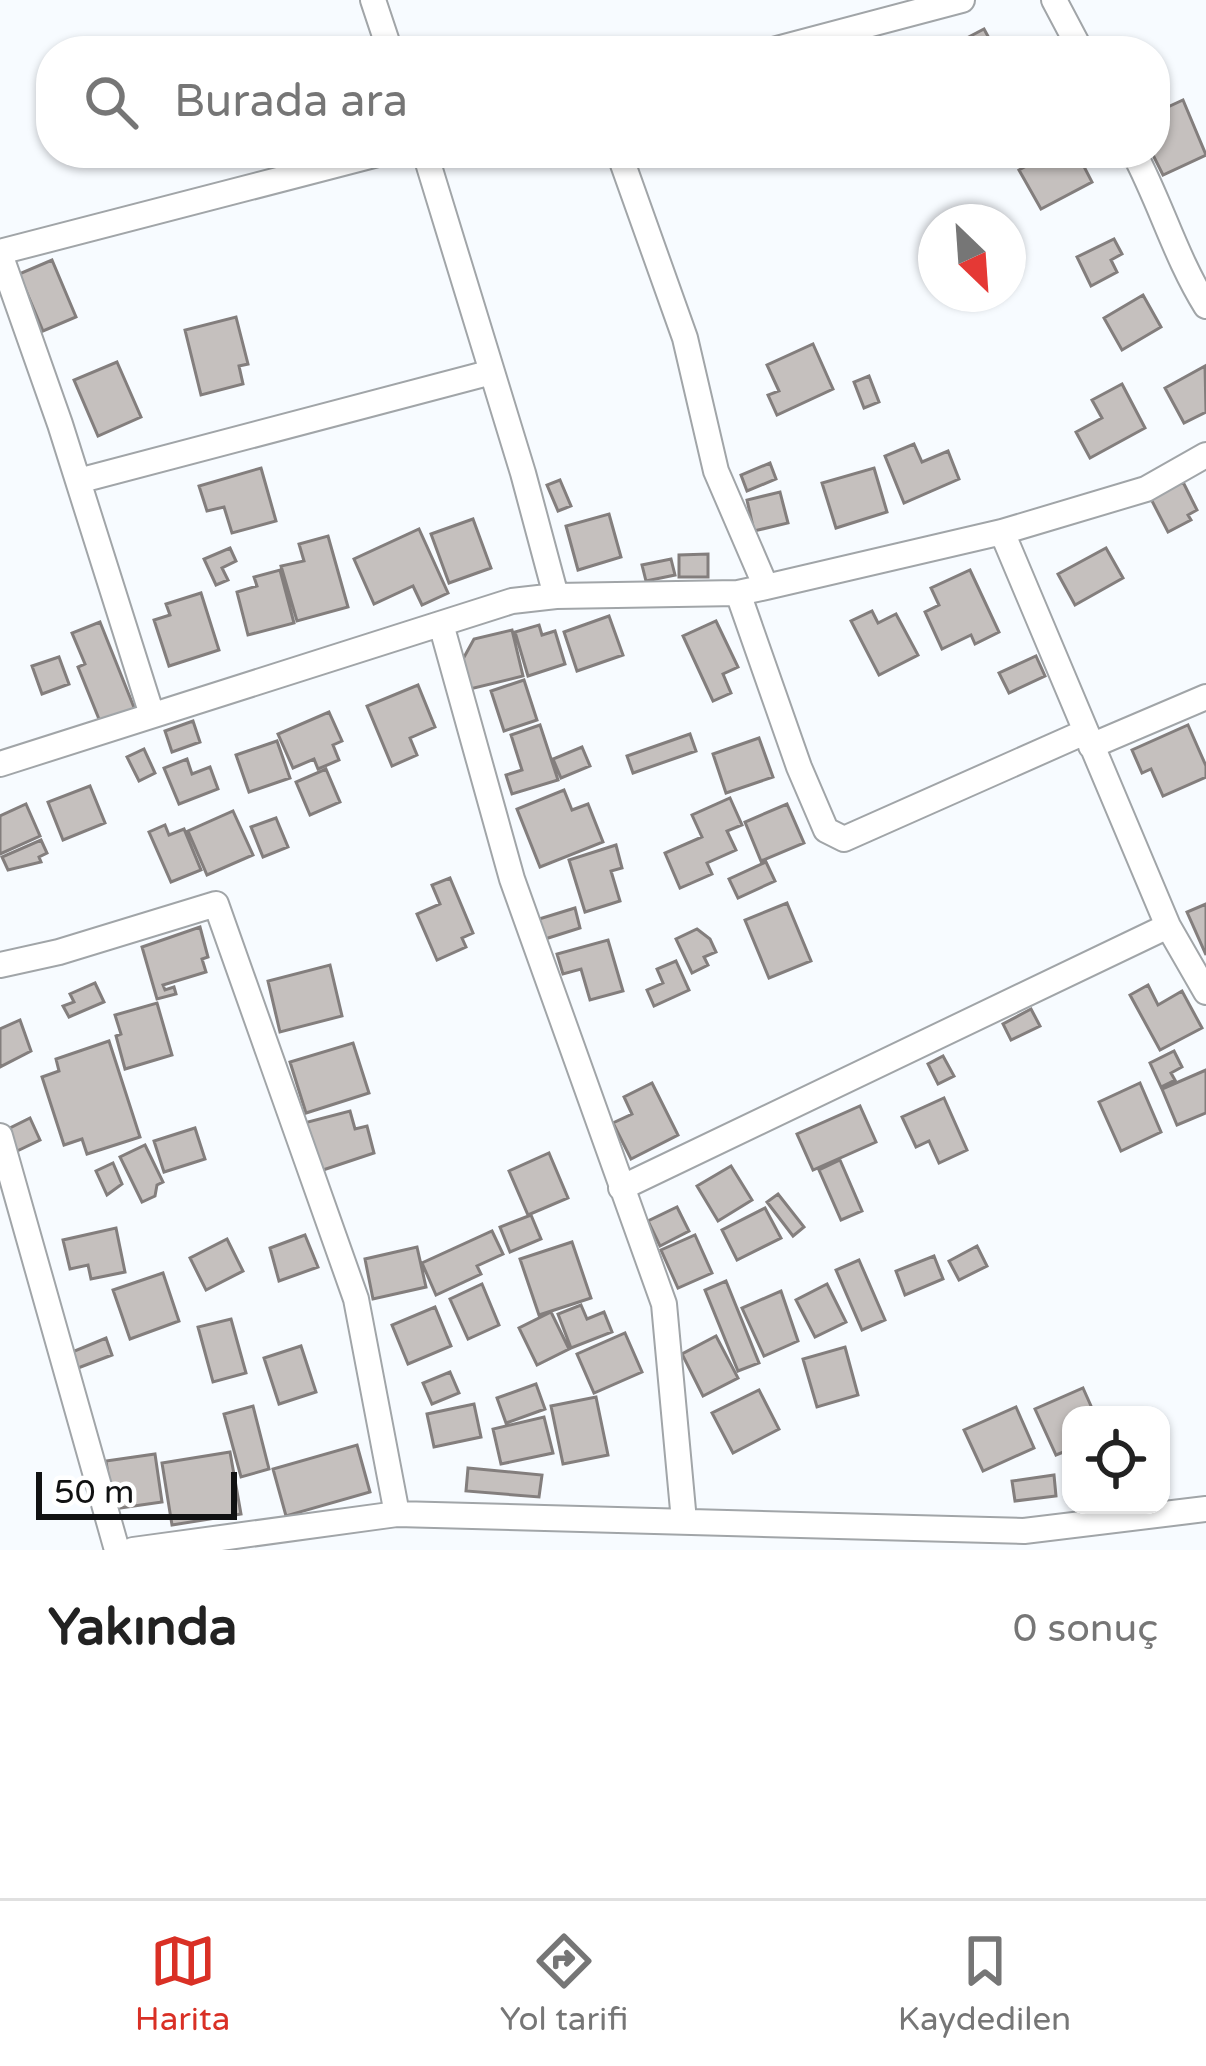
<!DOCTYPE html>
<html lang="tr">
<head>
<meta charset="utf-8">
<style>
  body { margin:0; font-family:"Varela Round",sans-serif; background:#f2f2f2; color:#222 }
  .controls { position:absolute; right:36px; bottom:36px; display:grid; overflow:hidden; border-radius:24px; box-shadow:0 3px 9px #0004 }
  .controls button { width:108px; height:108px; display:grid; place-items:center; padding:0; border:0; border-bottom:3px solid #e0e0e0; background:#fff; color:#222; font:60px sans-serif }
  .compass { position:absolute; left:918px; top:204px; width:108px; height:108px; border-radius:50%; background:#fff; box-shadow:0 3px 9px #0004; rotate:155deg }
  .scale { position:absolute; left:36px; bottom:30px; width:201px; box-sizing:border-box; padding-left:12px; border:6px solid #101112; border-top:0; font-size:33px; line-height:42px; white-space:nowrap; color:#101112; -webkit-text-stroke:9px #fff; paint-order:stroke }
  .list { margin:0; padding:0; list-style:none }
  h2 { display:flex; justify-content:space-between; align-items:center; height:156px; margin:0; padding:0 48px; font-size:51px }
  h2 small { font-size:39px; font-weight:400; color:#767676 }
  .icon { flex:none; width:66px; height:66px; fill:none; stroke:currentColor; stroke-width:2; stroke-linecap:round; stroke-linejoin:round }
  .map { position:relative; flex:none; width:1206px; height:1550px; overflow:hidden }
  .search { position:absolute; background:#fff; box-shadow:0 3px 9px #0004; left:36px; right:36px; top:36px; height:132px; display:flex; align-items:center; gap:30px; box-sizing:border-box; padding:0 42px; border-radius:48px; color:#767676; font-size:45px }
  .sheet { height:348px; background:#fff }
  nav { display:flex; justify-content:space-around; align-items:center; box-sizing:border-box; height:168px; border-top:3px solid #e0e0e0; background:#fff; font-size:33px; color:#767676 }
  nav a { display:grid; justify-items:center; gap:6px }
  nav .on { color:#d93025 }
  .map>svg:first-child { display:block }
  .building { fill:#c5c0be; stroke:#837e7d; stroke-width:3 }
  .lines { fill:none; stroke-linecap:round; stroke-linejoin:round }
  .minor-casing { stroke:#a1a5a8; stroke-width:28 }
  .minor { stroke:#fff; stroke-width:24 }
</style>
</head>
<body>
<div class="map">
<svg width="1206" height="1550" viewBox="0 0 1206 1550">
  <rect width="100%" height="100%" fill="#f7fbff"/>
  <path class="building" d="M984 29 996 51H964L959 42Z
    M1183 100 1206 155 1163 175 1152 153 1155 113Z
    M1050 153H1077L1092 182 1041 209 1019 170Z
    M1114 239 1122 254 1111 260 1117 272 1091 286 1077 257Z
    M52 260 76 317 43 331 19 274Z
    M1143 295 1161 327 1122 350 1104 318Z
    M236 317 248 364 239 366 243 384 201 395 185 330Z
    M813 344 833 389 777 415 768 395 779 391 767 365Z
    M117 362 141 417 98 436 74 380Z
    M1205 366 1206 412 1184 423 1165 388Z
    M869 376 879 402 864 408 854 382Z
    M1122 384 1145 428 1090 458 1076 432 1102 418 1092 400Z
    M914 444 922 462 948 451 959 479 904 503 885 456Z
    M770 463 776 479 747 491 741 475Z
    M261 468 276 521 232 533 224 507 207 511 199 486Z
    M874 468 887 512 836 528 822 483Z
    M560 480 571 506 558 511 547 485Z
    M1183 482 1197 510 1188 515 1191 520 1168 532 1151 499Z
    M780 492 788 523 754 531 747 500Z
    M609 514 621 557 578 570 566 526Z
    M473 519 491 568 449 583 431 534Z
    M419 529 448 593 422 605 413 586 374 604 354 559Z
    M328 536 348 607 297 621 281 566 304 561 299 544Z
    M230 548 236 561 222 568 228 580 216 585 204 559Z
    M1106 548 1123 578 1075 605 1058 574Z
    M708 554V577H679V555Z
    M671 559 675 575 646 581 642 565Z
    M280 570 294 623 248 635 237 592 257 586 254 577Z
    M970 570 999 632 975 644 971 635 942 649 925 612 939 605 931 588Z
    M201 593 219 650 169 666 154 620 170 615 166 604Z
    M872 611 878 623 896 614 918 655 879 675 851 621Z
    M609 616 623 655 577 671 564 632Z
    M716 621 738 667 723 674 731 693 713 701 683 636Z
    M100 622 135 710 101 724 78 667 85 664 72 633Z
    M539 625 542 635 555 631 565 664 528 676 515 632Z
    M512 630 523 676 470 689 463 659 474 639Z
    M1036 656 1045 676 1009 693 999 673Z
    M59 657 69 684 42 694 32 666Z
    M524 680 537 720 504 731 491 691Z
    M418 685 435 727 410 738 417 755 392 766 367 706Z
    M329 712 342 741 333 745 339 760 318 769 314 759 293 768 278 734Z
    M193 721 200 742 172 752 165 731Z
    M540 725 558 780 512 794 506 775 522 770 511 735Z
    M1188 725 1206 766V777L1163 796 1151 769 1142 773 1132 750Z
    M690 734 696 751 633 773 627 756Z
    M759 738 773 777 726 793 713 754Z
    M277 741 290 778 249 792 236 755Z
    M582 747 590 766 561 778 553 759Z
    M144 749 155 773 139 781 127 757Z
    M187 759 192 774 210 767 218 789 179 804 164 768Z
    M326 769 340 802 310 815 296 782Z
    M90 786 105 823 63 840 48 802Z
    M564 790 572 810 588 804 603 842 540 867 517 809Z
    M730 798 742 825 727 831 736 850 707 863 712 874 680 888 665 853 702 837 692 815Z
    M26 804 40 836 0 854V816Z
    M787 804 804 843 761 861 745 822Z
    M233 811 253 855 207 875 188 831Z
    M276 818 288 847 263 857 251 827Z
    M165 825 169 835 184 829 201 870 171 882 149 832Z
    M41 840 47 853 39 857 41 862 8 870 2 857Z
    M616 845 622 868 611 871 620 901 585 912 569 860Z
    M766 862 775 881 738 898 729 879Z
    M450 878 473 933 462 938 466 947 437 960 417 914 440 904 432 885Z
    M787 903 811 961 769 978 745 920Z
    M1206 904V955L1187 912Z
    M575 908 580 928 545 939 539 919Z
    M200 927 208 957 202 959 206 972 163 985 165 990 174 987 176 994 157 999 142 947Z
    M697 929 710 939 716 952 704 957 708 965 692 973 676 939Z
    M608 940 623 991 590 1000 581 969 563 974 557 954Z
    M676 961 689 990 654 1006 647 990 663 983 657 969Z
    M330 965 342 1016 280 1032 268 981Z
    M95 983 104 1002 69 1017 63 1006 74 1002 70 994Z
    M1148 985 1158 1005 1182 991 1202 1028 1160 1050 1130 995Z
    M157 1003 172 1055 125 1069 116 1036 121 1034 115 1015Z
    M1031 1009 1040 1026 1011 1040 1003 1024Z
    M20 1020 31 1051 0 1067V1029Z
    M109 1041 140 1137 87 1154 82 1139 64 1145 42 1077 59 1071 56 1059Z
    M353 1043 369 1093 306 1113 290 1062Z
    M1174 1051 1182 1067 1171 1073 1175 1080 1161 1087 1150 1063Z
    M943 1056 954 1076 938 1084 928 1064Z
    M1206 1070V1113L1177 1125 1162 1089Z
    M652 1083 678 1135 631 1159 613 1123 632 1114 624 1097Z
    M1140 1083 1161 1132 1121 1151 1099 1102Z
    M944 1098 967 1150 939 1163 929 1141 916 1147 902 1117Z
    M860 1106 876 1142 813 1170 797 1134Z
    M350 1111 355 1129 367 1126 374 1153 317 1172 304 1123Z
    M30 1118 40 1140 17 1151 6 1130Z
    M195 1128 205 1159 164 1172 154 1141Z
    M145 1145 163 1182 157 1185 155 1196 142 1202 120 1157Z
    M549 1153 568 1198 528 1215 509 1171Z
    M840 1160 862 1211 841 1220 819 1170Z
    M113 1163 122 1184 107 1195 96 1171Z
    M731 1166 752 1200 718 1221 697 1186Z
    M778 1194 804 1227 793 1236 767 1202Z
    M677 1207 689 1231 660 1246 648 1221Z
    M765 1208 781 1238 737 1260 722 1230Z
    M531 1215 541 1239 510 1252 500 1227Z
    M116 1228 125 1272 91 1279 88 1265 70 1269 63 1240Z
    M492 1231 503 1254 477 1266 481 1274 436 1295 422 1263Z
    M305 1235 318 1267 279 1281 270 1248Z
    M695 1235 712 1273 678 1288 661 1250Z
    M227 1239 243 1271 206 1290 190 1258Z
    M572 1242 591 1298 539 1315 520 1259Z
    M977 1246 987 1266 959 1280 949 1261Z
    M417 1247 426 1287 373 1299 365 1259Z
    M934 1256 943 1279 905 1295 896 1271Z
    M859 1260 885 1320 862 1330 836 1270Z
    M163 1273 179 1321 130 1339 113 1290Z
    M726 1281 759 1363 738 1371 705 1290Z
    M482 1284 499 1325 468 1339 450 1299Z
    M827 1284 846 1322 815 1337 796 1300Z
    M781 1291 798 1341 764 1356 742 1308Z
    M581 1305 587 1319 604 1312 612 1332 571 1348 558 1314Z
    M435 1307 451 1346 408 1364 392 1325Z
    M551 1312 569 1349 537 1365 519 1328Z
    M231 1319 246 1373 213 1382 198 1327Z
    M625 1333 642 1372 594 1393 577 1354Z
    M716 1336 738 1378 703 1396 682 1354Z
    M106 1338 112 1355 78 1368 72 1352Z
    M301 1346 316 1392 279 1404 264 1358Z
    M845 1347 858 1395 817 1407 803 1359Z
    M450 1372 459 1393 432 1404 423 1383Z
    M536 1384 545 1409 506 1423 497 1398Z
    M1083 1388 1095 1415H1071V1449L1056 1455 1035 1409Z
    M759 1390 779 1429 733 1453 712 1413Z
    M596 1397 608 1455 563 1464 551 1406Z
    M474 1404 481 1437 434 1447 427 1414Z
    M253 1406 269 1469 241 1477 224 1414Z
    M1016 1407 1034 1448 983 1471 964 1430Z
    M544 1417 553 1453 501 1464 493 1429Z
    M357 1445 370 1492 286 1516 273 1469Z
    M230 1452 241 1514 172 1525 162 1463Z
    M155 1454 162 1502 113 1509 106 1461Z
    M468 1468 542 1475 539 1497 466 1491Z
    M1054 1475 1056 1496 1015 1501 1012 1481Z"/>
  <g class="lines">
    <g class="minor-casing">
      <path id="minor" d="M373 0 390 51
        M1054 0 1081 51
        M769 51 962 0
        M425 153 523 473 556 596
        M619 153 685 338 716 471 766 587
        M1134 153C1161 204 1176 258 1206 306
        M0 252 382 153
        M0 254 60 424 152 715
        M78 481 492 372
        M1002 532 1168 926 1206 992
        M738 593 799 767 826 830 844 839 1085 732
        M441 624 512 879 664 1304 684 1521
        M1091 746 1206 697
        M0 764 512 601 556 596 738 593 766 587 1002 532 1146 489 1206 455
        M0 965 59 952 216 904 356 1299 397 1514
        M0 1136 117 1550
        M621 1188 1168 926
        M133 1550 397 1514 1024 1531 1206 1509"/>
    </g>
    <use href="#minor" class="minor"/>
  </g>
</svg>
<div class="controls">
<button><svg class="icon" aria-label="locate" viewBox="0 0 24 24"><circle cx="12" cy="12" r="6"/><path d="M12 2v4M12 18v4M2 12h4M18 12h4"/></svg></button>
</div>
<svg class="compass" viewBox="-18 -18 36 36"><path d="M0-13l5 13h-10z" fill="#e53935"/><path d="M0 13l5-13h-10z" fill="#767676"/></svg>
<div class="scale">50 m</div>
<div class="search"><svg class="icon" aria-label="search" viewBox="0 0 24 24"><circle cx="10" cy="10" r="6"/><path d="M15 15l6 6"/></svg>Burada ara</div>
</div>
<section class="sheet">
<h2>Yakında<small>0 sonuç</small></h2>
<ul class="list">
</ul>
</section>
<nav>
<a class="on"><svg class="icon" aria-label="map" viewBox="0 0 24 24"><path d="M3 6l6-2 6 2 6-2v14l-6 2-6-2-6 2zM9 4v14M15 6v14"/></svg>Harita</a>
<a><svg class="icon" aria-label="directions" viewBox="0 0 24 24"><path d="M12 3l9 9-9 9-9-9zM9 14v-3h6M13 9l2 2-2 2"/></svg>Yol tarifi</a>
<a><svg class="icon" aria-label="saved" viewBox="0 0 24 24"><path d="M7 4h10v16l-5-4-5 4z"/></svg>Kaydedilen</a>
</nav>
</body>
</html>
